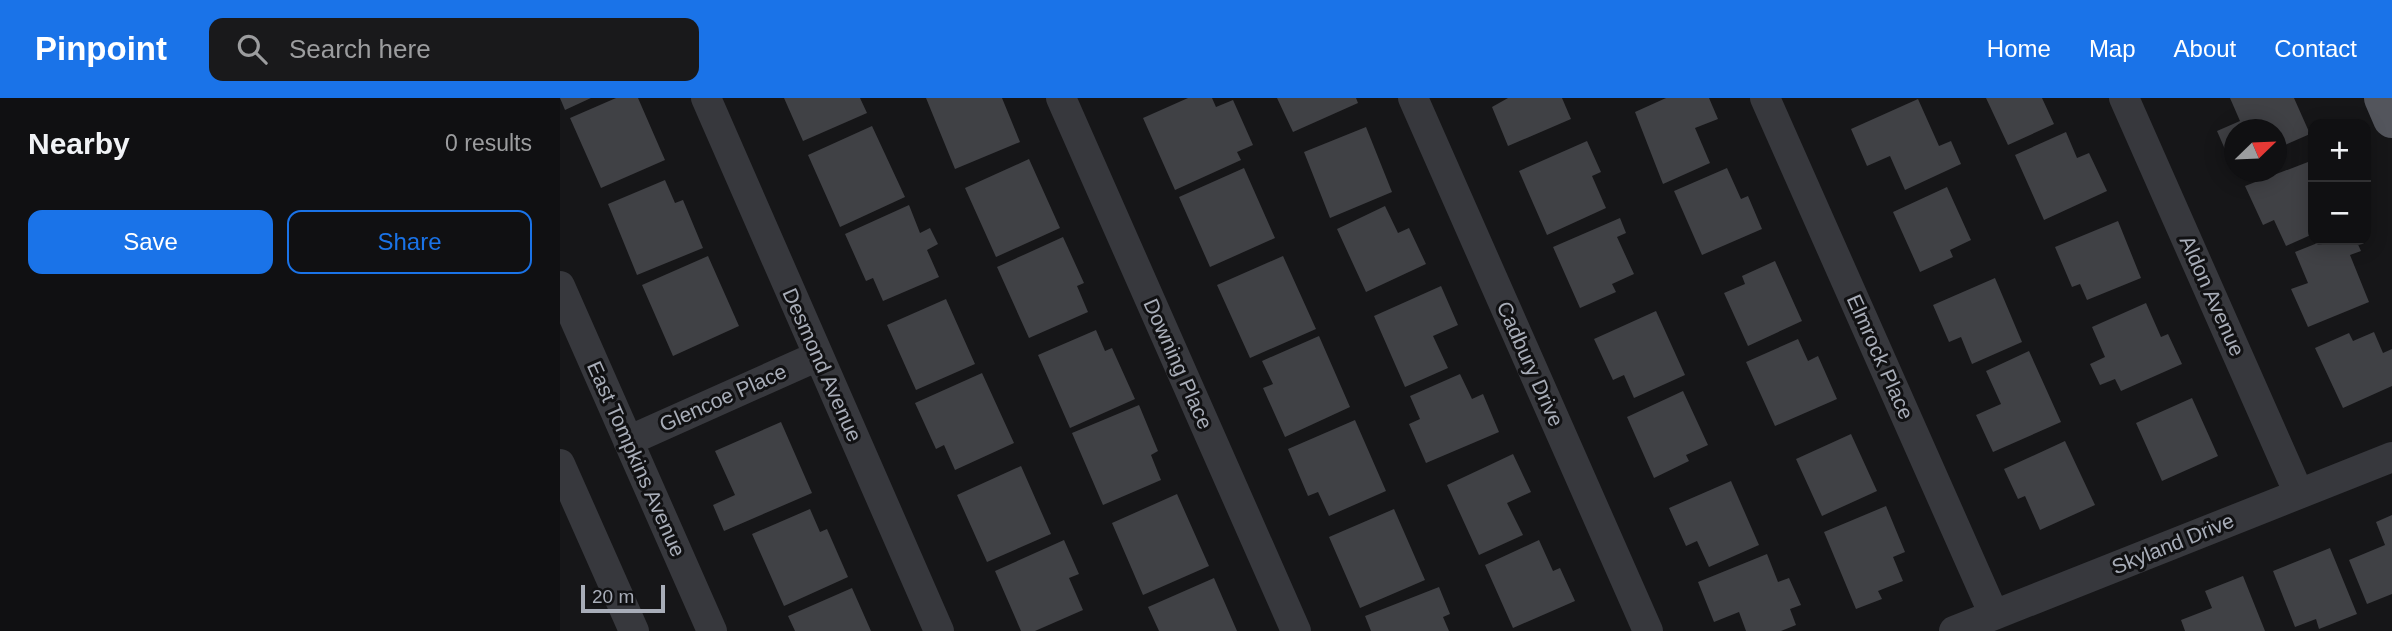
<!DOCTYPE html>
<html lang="en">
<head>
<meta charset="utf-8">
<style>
  body { margin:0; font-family:Arial,sans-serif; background:#19191b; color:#f1f3f6 }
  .controls { position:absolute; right:21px; top:21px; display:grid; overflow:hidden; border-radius:14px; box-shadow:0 4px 18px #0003 }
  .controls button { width:63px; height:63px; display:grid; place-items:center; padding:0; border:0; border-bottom:2px solid #303032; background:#101012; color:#f1f3f6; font:35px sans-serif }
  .compass { position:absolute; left:1664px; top:21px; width:63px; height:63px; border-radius:50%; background:#101012; box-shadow:0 4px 18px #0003; rotate:67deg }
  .scale { position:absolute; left:21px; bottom:18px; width:84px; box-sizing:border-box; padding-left:7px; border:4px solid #a8adb8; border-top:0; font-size:19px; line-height:24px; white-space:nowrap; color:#a8adb8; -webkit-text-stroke:5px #111113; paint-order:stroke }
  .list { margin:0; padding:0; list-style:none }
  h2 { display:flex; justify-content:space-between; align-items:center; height:91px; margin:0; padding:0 28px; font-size:30px }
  h2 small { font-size:23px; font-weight:400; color:#9c9d9f }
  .actions { display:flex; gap:14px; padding:21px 28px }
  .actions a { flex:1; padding:16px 0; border:2px solid #1a73e8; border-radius:14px; text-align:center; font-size:24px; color:#1a73e8 }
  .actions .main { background:#1a73e8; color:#fff }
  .icon { flex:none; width:38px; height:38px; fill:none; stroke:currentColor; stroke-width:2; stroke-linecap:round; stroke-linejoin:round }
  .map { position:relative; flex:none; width:1832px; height:533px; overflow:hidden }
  header { display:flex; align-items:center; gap:42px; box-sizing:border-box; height:98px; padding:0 35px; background:#1a73e8; color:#fff }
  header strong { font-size:33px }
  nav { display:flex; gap:38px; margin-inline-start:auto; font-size:24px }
  .search { width:490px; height:63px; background:#19191b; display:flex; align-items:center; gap:18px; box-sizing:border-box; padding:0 24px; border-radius:14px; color:#9c9d9f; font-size:26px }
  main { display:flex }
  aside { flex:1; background:#101012 }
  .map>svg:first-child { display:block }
  .building { fill:#404145 }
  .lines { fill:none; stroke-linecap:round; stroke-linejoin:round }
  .minor { stroke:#37383d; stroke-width:30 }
  .major { stroke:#53555c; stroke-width:38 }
  .labels { text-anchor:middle; stroke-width:6; stroke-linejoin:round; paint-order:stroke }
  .street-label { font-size:21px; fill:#a8adb8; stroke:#111113 }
</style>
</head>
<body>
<header>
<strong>Pinpoint</strong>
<div class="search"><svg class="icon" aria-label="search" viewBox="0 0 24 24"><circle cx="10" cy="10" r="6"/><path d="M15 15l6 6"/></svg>Search here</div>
<nav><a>Home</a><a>Map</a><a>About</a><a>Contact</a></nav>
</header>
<main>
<aside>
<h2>Nearby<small>0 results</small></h2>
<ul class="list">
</ul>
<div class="actions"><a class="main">Save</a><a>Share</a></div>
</aside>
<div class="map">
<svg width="1832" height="533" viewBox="0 0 1832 533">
  <rect width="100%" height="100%" fill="#161618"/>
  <path class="building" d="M0 0H31L5 12Z
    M56 0H78L105 62 41 90 10 20Z
    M224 0H300L307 15 243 43Z
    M366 0H442L460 44 395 71Z
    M628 0H652L656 9 673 2 693 47 677 54 681 62 615 92 583 20Z
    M717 0H796L798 5 733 34Z
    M948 0H1002L1011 21 948 48 932 9Z
    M1106 0H1149L1158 21 1135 30 1150 65 1103 86 1075 14Z
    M1426 0H1482L1494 26 1448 47Z
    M1670 0H1734L1750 36 1716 51V32H1674V72L1657 33 1680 23Z
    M1358 1 1379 48 1391 43 1401 66 1345 92 1330 58 1307 68 1291 31Z
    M312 28 345 99 280 129 248 57Z
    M806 29 832 94 770 120 744 54Z
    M1506 34 1517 60 1529 55 1547 93 1484 122 1455 57Z
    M1027 43 1041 74 1032 78 1046 110 987 137 959 73Z
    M469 61 500 130 436 159 405 90Z
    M1748 64 1753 72V136L1726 148 1714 122 1703 127 1685 88Z
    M684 70 715 140 650 169 619 99Z
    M1167 70 1181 101 1188 98 1202 131 1142 157 1114 93Z
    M105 82 115 105 123 102 143 150 77 177 48 106Z
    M1387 89 1411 142 1390 152 1393 159 1360 174 1333 114Z
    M349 107 360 135 370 130 378 146 367 152 379 179 323 203 313 180 306 183 285 136Z
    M825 108 838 135 849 130 866 166 806 194 777 131Z
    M1060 120 1066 135 1057 139 1074 176 1052 186 1056 194 1020 210 993 149Z
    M1558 123 1581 180 1527 202 1520 186 1512 189 1495 149Z
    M503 139 524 185 517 188 528 214 469 240 437 169Z
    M1765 142H1796L1801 153 1790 157 1809 204 1748 229 1731 191 1748 185 1735 154Z
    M148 158 179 228 113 258 82 187Z
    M723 158 756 231 690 260 657 187Z
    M1215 163 1242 223 1188 248 1164 195 1185 186 1182 178Z
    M1435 180 1462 244 1412 266 1401 239 1389 244 1373 207Z
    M881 188 898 227 873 238 888 270 845 289 814 218Z
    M386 201 415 266 356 292 327 227Z
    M1586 205 1601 239 1608 236 1622 266 1561 293 1555 281 1540 287 1530 266 1545 259 1532 229Z
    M1096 213 1125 277 1074 300 1064 277 1053 282 1034 241Z
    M536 232 545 253 552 250 575 301 510 330 478 257Z
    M1814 234 1823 255 1832 251V288L1783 310 1755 250 1789 235 1793 243Z
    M759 238 790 309 725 339 703 290 713 286 702 263Z
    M1238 241 1248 263 1258 258 1277 301 1215 328 1186 264Z
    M1469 253 1501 324 1433 354 1416 317 1441 306 1426 273Z
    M422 275 454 345 395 372 384 347 376 351 355 305Z
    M900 276 912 301 923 296 939 334 866 365 849 326 860 321 850 298Z
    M1123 293 1148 347 1126 357 1129 363 1094 380 1067 319Z
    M1632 300 1658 358 1602 383 1576 325Z
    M579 307 598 353 591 357 601 382 543 407 512 335Z
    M795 322 826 393 769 418 758 394 748 398 728 351Z
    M221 324 252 395 164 433 153 407 175 397 155 353Z
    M1291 336 1317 393 1262 418 1236 361Z
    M1505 343 1535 407 1480 432 1465 398 1458 401 1444 371Z
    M953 356 971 394 947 405 963 437 919 457 887 387Z
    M461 368 491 436 427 464 397 397Z
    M1171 383 1199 447 1149 469 1137 443 1126 448 1109 410Z
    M617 396 649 468 583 497 552 425Z
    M1326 408 1345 454 1333 459 1343 483 1318 493 1322 501 1296 511 1264 434Z
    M250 411 260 434 267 431 288 479 224 508 192 436Z
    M834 411 865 482 800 510 769 439Z
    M1832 417V496L1807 506 1789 462 1825 447 1816 424Z
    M504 442 519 476 509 480 523 512 475 533H461L435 473Z
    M979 442 993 473 1000 470 1015 503 953 530 925 467Z
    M1770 450 1797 516 1759 531 1756 521 1735 529 1713 473Z
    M1207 456 1218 484 1229 480 1241 507 1230 511 1236 527 1221 533H1186L1179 514 1154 524 1138 484Z
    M1683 478 1705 533H1625L1621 522 1652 510 1645 493Z
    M654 480 677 533H599L588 509Z
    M879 489 890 516 883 519 889 533H811L805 518Z
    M292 490 311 533H235L228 518Z"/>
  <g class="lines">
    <path class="minor" d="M146 0 379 533
      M501 0 736 533
      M853 0 1088 533
      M1205 0 1434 517
      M1564 0 1739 396
      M0 188 152 533
      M68 343 258 258
      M0 366 74 533
      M1394 533 1832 359"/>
    <path class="major" d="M1823 0 1832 21"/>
  </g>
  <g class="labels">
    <g class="street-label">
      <text transform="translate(1652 198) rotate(66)" y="7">Aldon Avenue</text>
      <text transform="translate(1320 259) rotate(66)" y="7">Elmrock Place</text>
      <text transform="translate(618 266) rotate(66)" y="7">Downing Place</text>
      <text transform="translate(970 266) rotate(66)" y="7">Cadbury Drive</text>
      <text transform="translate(262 267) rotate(66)" y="7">Desmond Avenue</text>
      <text transform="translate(163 300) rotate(-24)" y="7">Glencoe Place</text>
      <text transform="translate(76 361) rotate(66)" y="7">East Tompkins Avenue</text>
      <text transform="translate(1613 446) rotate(-22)" y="7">Skyland Drive</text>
    </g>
  </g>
</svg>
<div class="controls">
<button>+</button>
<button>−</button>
</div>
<svg class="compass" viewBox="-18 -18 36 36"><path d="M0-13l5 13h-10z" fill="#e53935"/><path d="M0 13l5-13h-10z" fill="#9c9d9f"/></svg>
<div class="scale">20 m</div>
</div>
</main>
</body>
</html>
